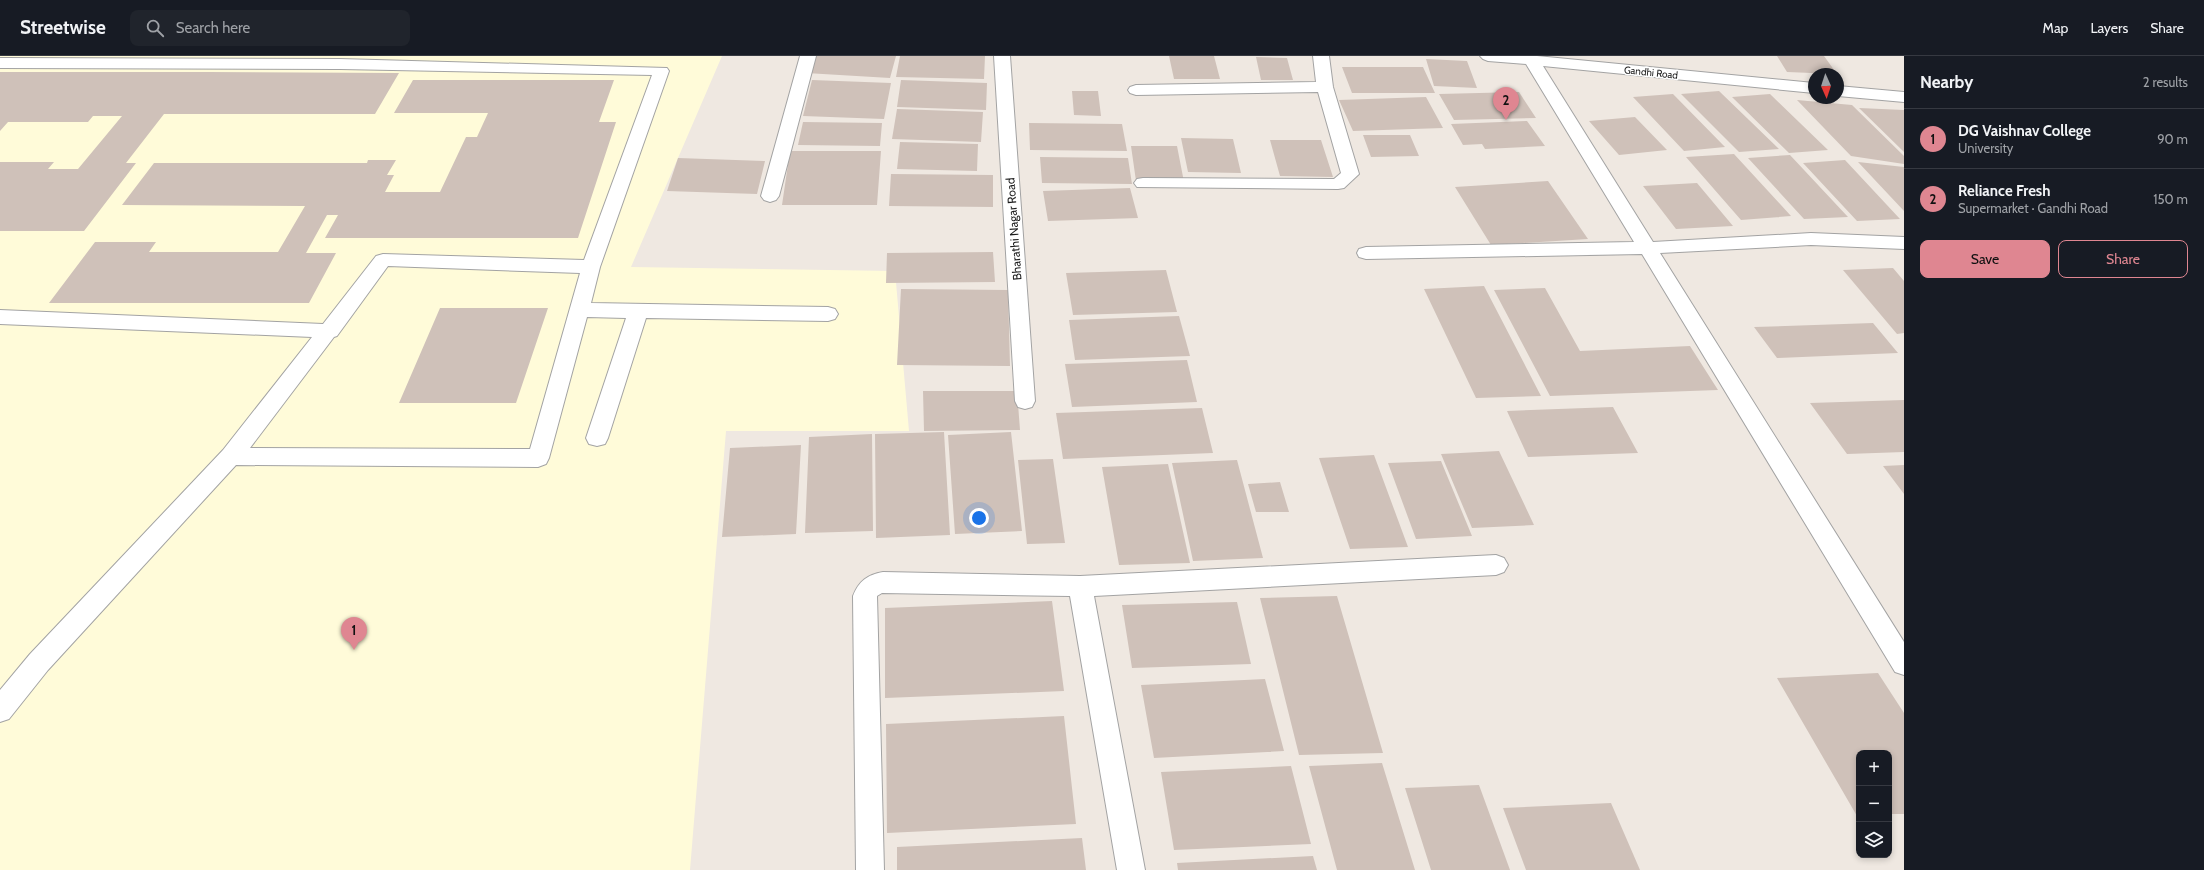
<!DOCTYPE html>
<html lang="en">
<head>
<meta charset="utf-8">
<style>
  body { margin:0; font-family:Cabin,sans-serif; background:#20242c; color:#f1f3f6 }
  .controls { position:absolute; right:12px; bottom:12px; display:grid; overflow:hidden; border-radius:8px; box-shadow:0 2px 6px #0003 }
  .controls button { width:36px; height:36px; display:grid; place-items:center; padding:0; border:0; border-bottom:1px solid #363941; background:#171b24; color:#f1f3f6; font:20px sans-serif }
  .compass { position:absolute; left:1808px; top:12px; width:36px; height:36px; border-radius:50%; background:#171b24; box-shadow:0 2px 6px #0003; rotate:177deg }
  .you { position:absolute; left:979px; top:462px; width:14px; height:14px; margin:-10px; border:3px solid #fff; border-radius:50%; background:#1a73e8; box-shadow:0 0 0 6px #1a73e833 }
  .badge { display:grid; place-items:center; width:26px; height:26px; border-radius:50%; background:#df8691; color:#111; font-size:13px; font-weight:700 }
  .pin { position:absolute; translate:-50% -33px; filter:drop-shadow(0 1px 2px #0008) }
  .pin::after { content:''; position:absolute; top:21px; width:14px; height:12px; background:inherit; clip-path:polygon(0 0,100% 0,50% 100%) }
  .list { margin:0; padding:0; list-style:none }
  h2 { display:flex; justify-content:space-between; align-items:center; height:52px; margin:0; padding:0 16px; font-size:17px }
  h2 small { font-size:13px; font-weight:400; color:#9ea1a6 }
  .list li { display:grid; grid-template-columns:26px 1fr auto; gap:12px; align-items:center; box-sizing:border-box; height:60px; padding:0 16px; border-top:1px solid #363941 }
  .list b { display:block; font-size:15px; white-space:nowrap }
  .list p { margin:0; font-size:13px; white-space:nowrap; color:#9ea1a6 }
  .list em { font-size:13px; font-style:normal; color:#9ea1a6 }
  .actions { display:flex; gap:8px; padding:12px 16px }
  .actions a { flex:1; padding:9px 0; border:1px solid #df8691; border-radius:8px; text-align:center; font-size:14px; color:#df8691 }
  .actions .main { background:#df8691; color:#111 }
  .icon { flex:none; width:22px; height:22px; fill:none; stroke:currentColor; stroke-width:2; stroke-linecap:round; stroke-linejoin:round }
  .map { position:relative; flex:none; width:1904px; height:814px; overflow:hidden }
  header { display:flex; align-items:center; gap:24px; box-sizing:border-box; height:56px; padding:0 20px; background:#171b24; border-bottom:1px solid #363941 }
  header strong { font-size:19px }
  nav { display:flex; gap:22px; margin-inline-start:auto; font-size:14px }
  .search { width:280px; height:36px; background:#20242c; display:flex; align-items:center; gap:10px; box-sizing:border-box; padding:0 14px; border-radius:8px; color:#9ea1a6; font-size:15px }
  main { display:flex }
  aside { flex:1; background:#171b24 }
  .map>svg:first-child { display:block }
  .education { fill:#fffbd9 }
  .building { fill:#cfc1b9 }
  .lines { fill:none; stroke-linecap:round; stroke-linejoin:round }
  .minor-casing { stroke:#a3a3a3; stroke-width:2 }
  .minor { fill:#fff; fill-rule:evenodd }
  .labels { text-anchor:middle; stroke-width:3; stroke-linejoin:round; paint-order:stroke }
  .far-street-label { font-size:10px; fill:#1c1c1c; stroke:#fff }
  .street-label { font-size:12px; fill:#1c1c1c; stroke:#fff }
</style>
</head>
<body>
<header>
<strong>Streetwise</strong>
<div class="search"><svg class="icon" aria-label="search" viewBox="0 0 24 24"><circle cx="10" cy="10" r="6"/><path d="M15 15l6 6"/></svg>Search here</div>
<nav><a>Map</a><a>Layers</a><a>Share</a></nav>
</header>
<main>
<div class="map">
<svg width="1904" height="814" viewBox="0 0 1904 814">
  <rect width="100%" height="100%" fill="#efe8e1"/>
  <path class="education" d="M0 0H722L631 211 895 215 909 375H726L690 814H0Z"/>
  <path class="building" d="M812 0H896L890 22 806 17Z
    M900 0H985L984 23 896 21Z
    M1169 0H1214L1220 23H1174Z
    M1777 0H1824L1837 18 1787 16Z
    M1256 1 1287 2 1293 24H1261Z
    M1426 3 1467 5 1477 32 1434 30Z
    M1342 11H1423L1435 37H1352Z
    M0 16H207L399 17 375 58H164L126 107H136L84 175H0V106H54L48 113H78L122 60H93L88 66H8L0 75Z
    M413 24H614L599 66H616L578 182H325L338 159H327L306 197H336L309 247H49L95 186H156L149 196H278L305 150 122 149 154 107H367L368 104H396L387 119H394L385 136H440L466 81H477L488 57H394Z
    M812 24 891 27 884 63 803 60Z
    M901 24 987 27 986 54 897 51Z
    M1072 35H1098L1101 60 1074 59Z
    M1719 35 1779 93 1739 96 1681 38Z
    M1519 36 1536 62 1454 64 1439 38Z
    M1673 38 1725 91 1684 95 1633 41Z
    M1770 38 1828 94 1789 97 1732 41Z
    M1426 41 1443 72 1353 75 1339 44Z
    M1797 44 1852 49 1904 100V108L1851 100Z
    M1859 52 1904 54V96Z
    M897 53 983 56 981 86 892 83Z
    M1635 61 1667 94 1619 99 1589 65Z
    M1527 65 1545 90 1485 93 1482 88 1463 89 1451 68Z
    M803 66 882 67 880 90 798 89Z
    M1029 67 1122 68 1127 95 1030 94Z
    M1363 79H1410L1419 100 1371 101Z
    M1181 82 1233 83 1241 117 1188 116Z
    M1270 84H1321L1333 121 1280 120Z
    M900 86 978 88 977 115 897 113Z
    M1131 90H1177L1184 126 1136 125Z
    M790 95H881L877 149H782Z
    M1734 98 1791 160 1741 164 1686 101Z
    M1790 99 1848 161 1804 163 1748 102Z
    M1040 101 1128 102 1132 128 1042 127Z
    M678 102 765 105 757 138 667 135Z
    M1845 104 1900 163 1857 165 1803 107Z
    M1858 106 1904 111V155Z
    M891 118 993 119V151L889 150Z
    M1548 125 1588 183 1491 189 1455 131Z
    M1697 127 1733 170 1676 173 1643 130Z
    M1130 132 1138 162 1048 165 1043 135Z
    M993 196 995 226 886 227 887 197Z
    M1893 212 1904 225V277L1897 278 1843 214Z
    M1166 214 1177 256 1073 259 1066 217Z
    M1484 230 1541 340 1476 342 1424 233Z
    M1545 232 1580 295 1690 290 1718 334 1550 340 1494 234Z
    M901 233 1008 234 1010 310 897 309Z
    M440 252H548L516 347H399Z
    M1179 260 1190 300 1075 304 1069 264Z
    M1873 267 1898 297 1777 302 1754 271Z
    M1187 304 1197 346 1072 351 1065 308Z
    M923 335H1017L1020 374 924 375Z
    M1904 344V396L1847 398 1810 347Z
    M1613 351 1638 397 1528 401 1507 355Z
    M1202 352 1213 397 1063 403 1056 357Z
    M944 376 950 479 876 482 875 378Z
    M1011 376 1022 475 955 478 948 379Z
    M872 378 873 475 805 477 809 381Z
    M801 389 796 478 722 481 730 392Z
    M1499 395 1534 469 1472 472 1441 398Z
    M1374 399 1408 491 1350 493 1319 402Z
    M1053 403 1065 487 1027 488 1018 404Z
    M1237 404 1263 502 1193 505 1172 407Z
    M1441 405 1472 480 1416 483 1388 407Z
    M1168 408 1190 507 1119 509 1102 411Z
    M1904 409V438L1883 410Z
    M1280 426 1289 456H1256L1248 428Z
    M1337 540 1383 697 1299 699 1260 542Z
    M1052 545 1064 635 885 642V552Z
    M1237 546 1251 608 1132 612 1122 549Z
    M1878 617 1904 657V758H1889V697H1859V760H1857L1777 622Z
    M1265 623 1284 695 1154 702 1141 629Z
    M1064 660 1076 768 887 777 886 668Z
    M1382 707 1415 814H1337L1309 710Z
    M1291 710 1311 788 1174 794 1161 716Z
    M1479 729 1510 814H1431L1405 732Z
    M1611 747 1640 814H1526L1503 752Z
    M1082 782 1086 814H897V791Z
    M1313 800 1317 814H1178L1177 807Z"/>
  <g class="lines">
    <g class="minor-casing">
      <path id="minor" d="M800 0H816L779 140 776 144 770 146 764 144 761 140Z
        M994 0H1010L1035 345 1032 351 1025 353 1018 351 1015 345Z
        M1313 0H1329L1333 31 1359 118 1344 132 1338 133 1137 131 1134 127 1137 123 1143 122 1334 123 1341 117 1318 36 1136 39 1130 37 1128 34 1130 31 1136 29 1316 26Z
        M1480 0H1537L1814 27V37L1543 10 1653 186 1811 177 1904 181V193L1811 189 1660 197 1904 586V619L1895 616 1642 198 1366 203 1359 201 1357 197 1359 193 1366 191 1634 186 1526 8 1488 5 1483 3Z
        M0 2 340 3 667 12 669 15 600 211 591 247 828 251 835 253 838 258 835 263 828 265 646 262 608 382 605 388 597 390 589 388 586 382 626 262 587 261 549 402 546 408 538 411 236 409 48 614 9 663 0 666V634L30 598 223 394 312 281 0 268V254L323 268 376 200 383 198 584 204 652 19 340 13 0 12ZM388 210 580 217 530 393 250 392 334 281 337 280Z
        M1838 30 1904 36V46L1838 40Z
        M1496 499 1504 502 1508 509 1504 516 1496 519 1094 540 1145 814H1117L1070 540 882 537 877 540 884 814H856L853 540C859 525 867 519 883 516L1080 520Z"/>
    </g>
    <use href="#minor" class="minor"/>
  </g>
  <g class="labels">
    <g class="far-street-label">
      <text transform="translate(1651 16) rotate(6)" y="4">Gandhi Road</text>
    </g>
    <g class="street-label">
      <text transform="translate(1014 173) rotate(-94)" y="4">Bharathi Nagar Road</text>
    </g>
  </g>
</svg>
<div class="controls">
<button>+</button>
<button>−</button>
<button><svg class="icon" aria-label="layers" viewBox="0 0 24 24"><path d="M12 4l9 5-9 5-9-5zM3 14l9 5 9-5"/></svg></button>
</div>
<svg class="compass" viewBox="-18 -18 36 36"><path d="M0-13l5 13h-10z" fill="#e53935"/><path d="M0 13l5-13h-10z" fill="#9ea1a6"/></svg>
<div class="you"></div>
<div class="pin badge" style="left:354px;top:594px">1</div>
<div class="pin badge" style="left:1506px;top:64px">2</div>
</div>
<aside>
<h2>Nearby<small>2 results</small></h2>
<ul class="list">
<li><span class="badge">1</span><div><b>DG Vaishnav College</b><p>University</p></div><em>90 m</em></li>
<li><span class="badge">2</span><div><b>Reliance Fresh</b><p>Supermarket · Gandhi Road</p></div><em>150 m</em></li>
</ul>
<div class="actions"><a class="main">Save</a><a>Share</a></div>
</aside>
</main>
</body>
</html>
